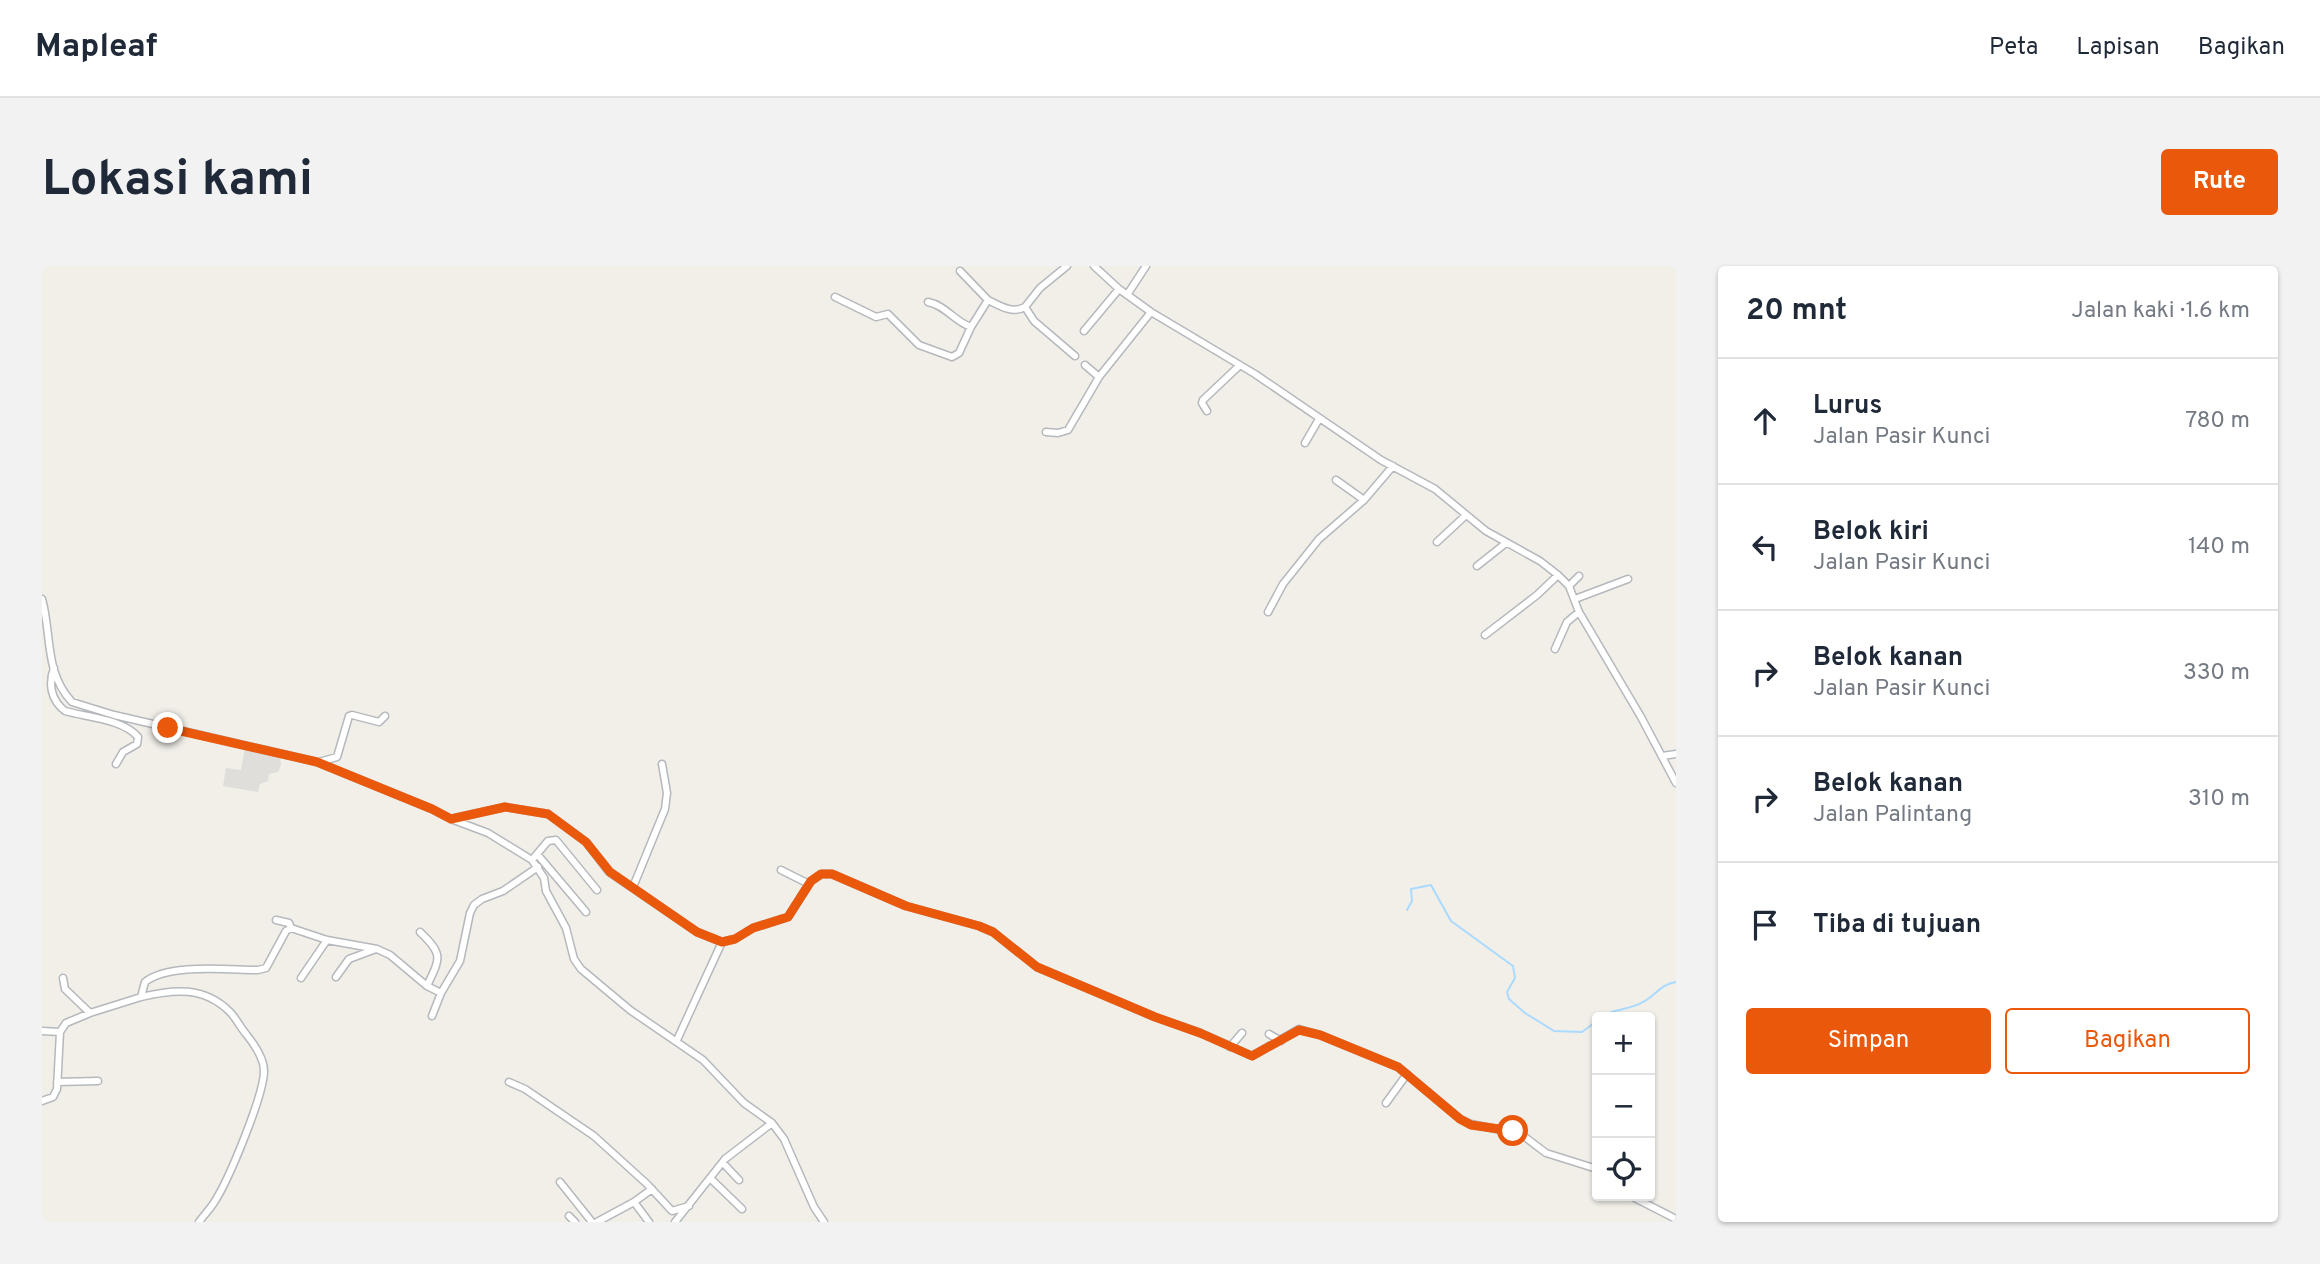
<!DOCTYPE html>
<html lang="id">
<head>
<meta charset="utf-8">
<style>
  body { margin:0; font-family:Overpass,sans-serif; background:#f2f2f3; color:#1f2937 }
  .controls { position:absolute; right:21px; bottom:21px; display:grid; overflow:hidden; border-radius:7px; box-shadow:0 2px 5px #0004 }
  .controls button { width:63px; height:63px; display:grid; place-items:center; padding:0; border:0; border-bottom:2px solid #e0e1e3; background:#fff; color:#1f2937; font:35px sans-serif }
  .stop { position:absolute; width:21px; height:21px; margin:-16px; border:5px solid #ea580c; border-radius:50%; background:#fff }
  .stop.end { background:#ea580c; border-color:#fff; box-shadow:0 2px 7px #0008 }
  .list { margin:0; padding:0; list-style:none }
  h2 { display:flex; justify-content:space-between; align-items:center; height:91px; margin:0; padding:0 28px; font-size:30px }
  h2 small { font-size:23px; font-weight:400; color:#747a83 }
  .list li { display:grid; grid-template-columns:46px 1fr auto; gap:21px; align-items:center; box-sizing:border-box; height:126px; padding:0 28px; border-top:2px solid #e0e1e3 }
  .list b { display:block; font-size:26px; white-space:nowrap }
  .list p { margin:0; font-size:23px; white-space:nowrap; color:#747a83 }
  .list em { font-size:23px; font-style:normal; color:#747a83 }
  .actions { display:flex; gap:14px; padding:21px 28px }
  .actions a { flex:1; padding:16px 0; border:2px solid #ea580c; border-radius:7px; text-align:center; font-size:24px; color:#ea580c }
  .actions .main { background:#ea580c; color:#fff }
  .icon { flex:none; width:38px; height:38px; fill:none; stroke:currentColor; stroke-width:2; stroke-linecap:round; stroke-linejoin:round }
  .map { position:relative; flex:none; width:1634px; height:956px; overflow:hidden; border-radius:7px }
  header { display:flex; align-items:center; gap:42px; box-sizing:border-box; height:98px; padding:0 35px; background:#fff; border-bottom:2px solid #e0e1e3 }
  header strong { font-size:33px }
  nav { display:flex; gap:38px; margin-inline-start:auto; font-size:24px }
  .intro { display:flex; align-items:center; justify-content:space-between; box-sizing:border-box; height:168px; padding:0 42px }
  h1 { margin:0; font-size:49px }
  .button { padding:18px 32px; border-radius:7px; background:#ea580c; color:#fff; font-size:24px; font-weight:700 }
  main { display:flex; gap:42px; padding:0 42px }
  aside { flex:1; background:#fff; border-radius:7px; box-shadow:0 2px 5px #0004 }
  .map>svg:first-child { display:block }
  .industrial { fill:#e0deda }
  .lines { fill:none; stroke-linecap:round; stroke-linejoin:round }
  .stream { stroke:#aadaff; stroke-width:2 }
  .minor-casing { stroke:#b5b8bc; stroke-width:9 }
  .minor { stroke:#fff; stroke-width:6 }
  .route { stroke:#ea580c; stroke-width:9 }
</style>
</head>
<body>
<header>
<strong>Mapleaf</strong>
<nav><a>Peta</a><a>Lapisan</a><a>Bagikan</a></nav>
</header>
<div class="intro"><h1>Lokasi kami</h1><a class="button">Rute</a></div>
<main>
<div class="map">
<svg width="1634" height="956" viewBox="0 0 1634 956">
  <rect width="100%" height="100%" fill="#f1efe8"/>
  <path class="industrial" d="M203 481 238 489 239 499 236 506 227 508 226 515 218 518 216 526 181 520 184 502 199 504Z"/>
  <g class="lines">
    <path class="stream" d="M1365 644 1370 635 1369 623 1389 619 1409 655 1471 700 1473 712 1465 726 1467 733 1483 747 1512 765 1540 766 1555 755
      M1559 751C1572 742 1588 744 1601 736 1613 730 1619 718 1634 716"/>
    <g class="minor-casing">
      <path id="minor" d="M1025 0 998 22 983 41 992 55 1033 90
        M1052 0 1077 23 1109 46 1213 108 1339 194 1393 223 1444 265 1498 295 1516 309 1527 320 1537 346 1599 451 1634 517
        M918 5 946 34
        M1085 29 1104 0
        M793 31 834 51 846 48 877 79 910 91 917 87 929 61
        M886 36C903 39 913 56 929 61L946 34C958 40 970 48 983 41
        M1042 65 1077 23
        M1043 99 1057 111
        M1165 145 1160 137 1161 134 1198 99
        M1004 166 1016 167 1026 164 1057 111 1109 46
        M1263 177 1277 153
        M1294 214 1322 234
        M1395 276 1423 250
        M1435 300 1464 277
        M1527 320 1537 310
        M0 333C10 369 2 406 30 436L72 449 275 496 390 543 409 553 446 567 490 594 502 612 504 625 524 662 532 693 539 703 588 744 661 794 702 837 730 857 742 873 772 941 782 956
        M1533 333 1586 313
        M1226 346 1241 318 1277 273 1322 234 1351 200
        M1443 369 1495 329 1516 309
        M1513 383 1525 356 1537 346
        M12 402C6 418 9 434 23 445 44 451 81 453 96 471L95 478 81 486 74 498
        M1620 490 1634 488
        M277 496 295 491 307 450 310 449 337 456 343 450
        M409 553 463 541 506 548 544 576 567 606 655 666 680 676 693 673 711 662 746 651 769 615 780 608H790L864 640 937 660 951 666 995 701 1113 751 1159 767 1210 790 1257 763 1278 769 1356 801 1418 853 1429 858 1479 868 1504 887 1555 903
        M495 588 544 646
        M490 594 506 575 514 574 555 624
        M739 604 767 618
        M591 621 623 543 625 527 620 498
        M234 654 247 657 249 662
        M378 666C402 689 398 692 385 720
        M294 711 307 693 334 683
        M21 712 23 723 48 747
        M259 712 285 674
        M99 731C132 723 162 720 188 746 194 752 198 761 204 768 212 778 222 792 222 805 222 829 187 913 173 935 169 942 162 949 157 956
        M390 750 399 727
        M0 765 18 766 24 757 48 747 99 731 103 716C127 697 186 704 216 704L224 702 244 665 249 662 285 674 335 683 348 689 385 720 399 727 418 695 428 647 432 639 440 633 461 625 496 601
        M1227 768 1239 775
        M635 774 680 676
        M1188 781 1200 767
        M15 816 56 815
        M467 816 483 823 552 870 605 918 630 945 647 940
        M0 835 11 831 15 823 18 766
        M1344 837 1365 808
        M681 897 697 914
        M668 912 700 943
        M518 916 550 956
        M1589 930 1634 953
        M527 950 533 956
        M555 956 592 936
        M607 956 592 936 610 923
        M633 956 683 893 730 857"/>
    </g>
    <use href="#minor" class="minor"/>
  </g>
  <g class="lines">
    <path class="route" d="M126 462 275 496 390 543 409 553 463 541 506 548 544 576 568 606 655 666 680 676 693 673 711 662 746 651 769 615 779 608H790L864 640 937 660 951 666 995 701 1113 751 1158 767 1210 790 1257 764 1278 769 1356 801 1418 853 1429 859 1471 865"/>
  </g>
</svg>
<div class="controls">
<button>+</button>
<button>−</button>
<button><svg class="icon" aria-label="locate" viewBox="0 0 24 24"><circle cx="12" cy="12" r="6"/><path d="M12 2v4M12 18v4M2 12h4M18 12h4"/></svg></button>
</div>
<div class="stop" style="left:1471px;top:865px"></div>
<div class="stop end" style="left:126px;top:462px"></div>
</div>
<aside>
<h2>20 mnt<small>Jalan kaki · 1.6 km</small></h2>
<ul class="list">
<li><svg class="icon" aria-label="ahead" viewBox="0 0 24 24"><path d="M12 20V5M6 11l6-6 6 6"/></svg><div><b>Lurus</b><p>Jalan Pasir Kunci</p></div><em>780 m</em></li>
<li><svg class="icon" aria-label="left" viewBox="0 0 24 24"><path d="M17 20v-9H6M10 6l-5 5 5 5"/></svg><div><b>Belok kiri</b><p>Jalan Pasir Kunci</p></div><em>140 m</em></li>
<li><svg class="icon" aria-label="right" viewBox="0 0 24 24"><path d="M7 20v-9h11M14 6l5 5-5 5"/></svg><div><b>Belok kanan</b><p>Jalan Pasir Kunci</p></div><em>330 m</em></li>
<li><svg class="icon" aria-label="right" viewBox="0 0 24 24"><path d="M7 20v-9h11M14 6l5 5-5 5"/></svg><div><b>Belok kanan</b><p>Jalan Palintang</p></div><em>310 m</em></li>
<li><svg class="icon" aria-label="arrive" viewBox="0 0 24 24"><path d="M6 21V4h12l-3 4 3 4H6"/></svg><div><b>Tiba di tujuan</b></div></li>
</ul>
<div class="actions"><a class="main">Simpan</a><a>Bagikan</a></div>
</aside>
</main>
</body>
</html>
